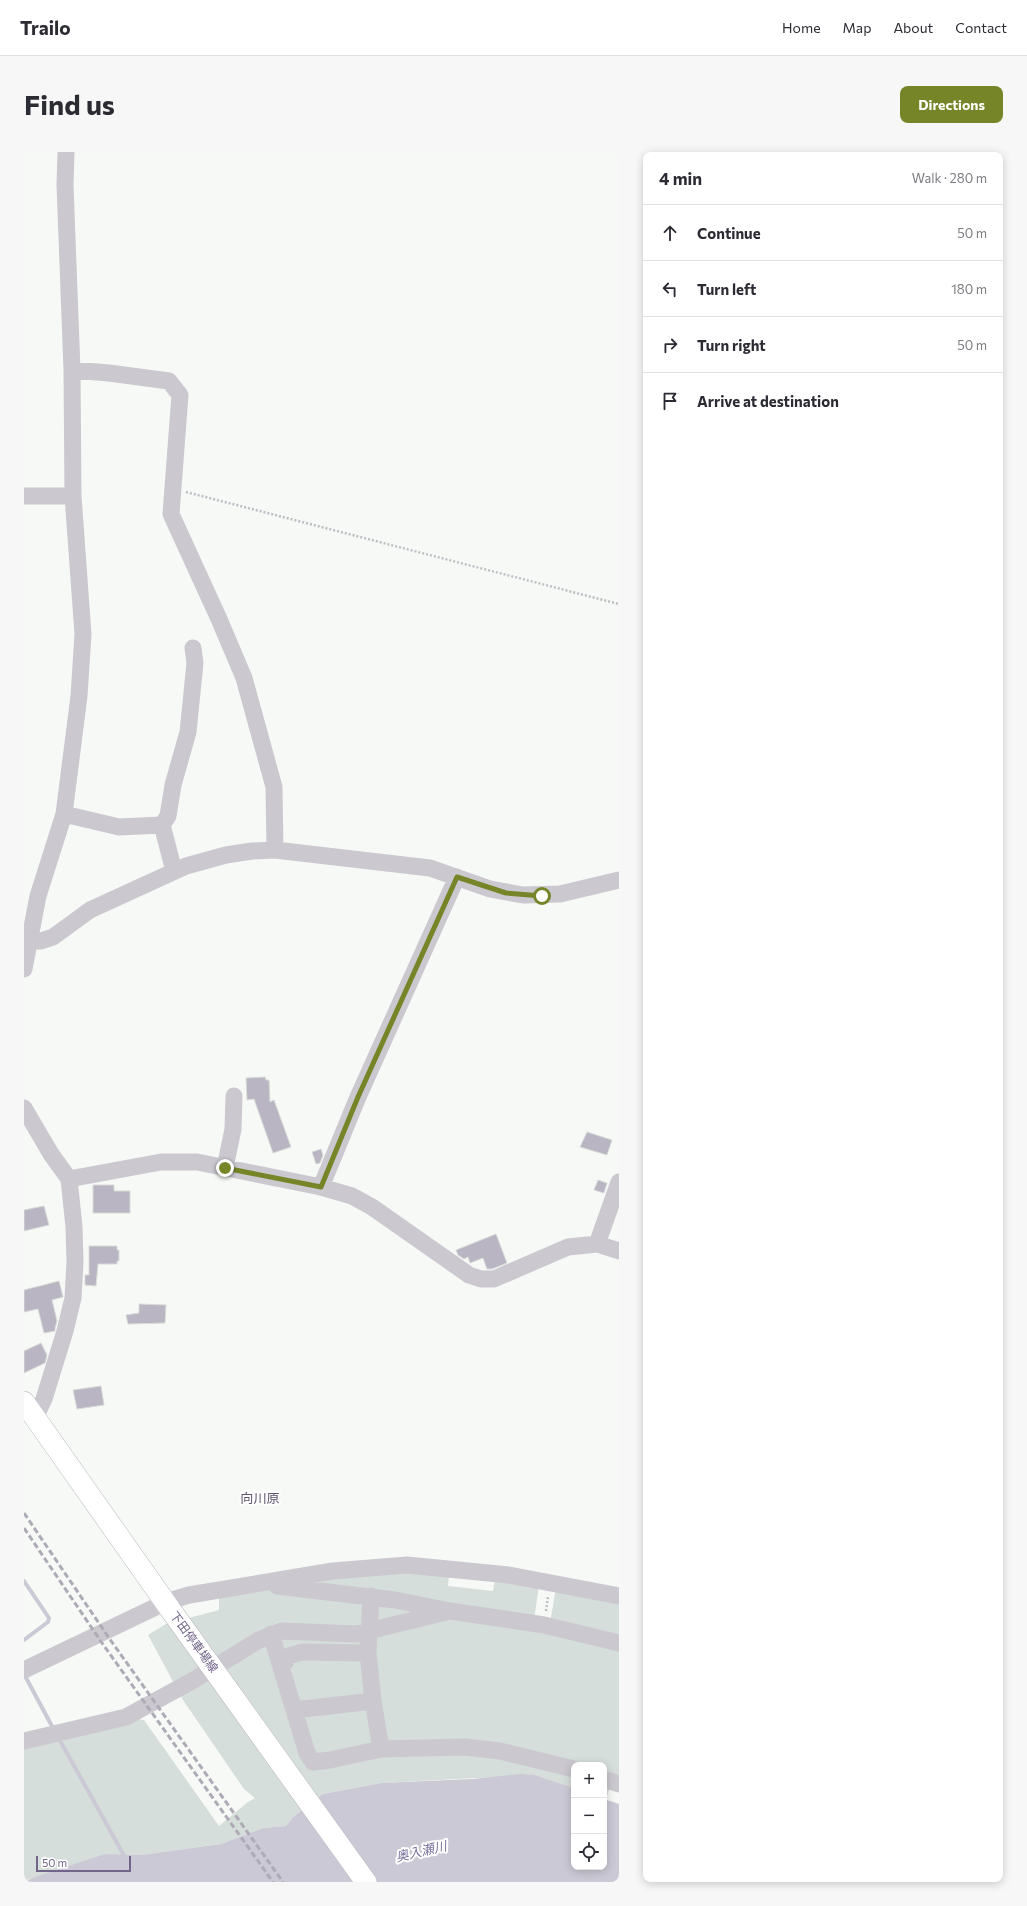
<!DOCTYPE html>
<html lang="en">
<head>
<meta charset="utf-8">
<style>
  body { margin:0; font-family:Commissioner,"Noto Sans JP",sans-serif; background:#f7f7f7; color:#2b2b33 }
  .controls { position:absolute; right:12px; bottom:12px; display:grid; overflow:hidden; border-radius:8px; box-shadow:0 2px 10px #0003 }
  .controls button { width:36px; height:36px; display:grid; place-items:center; padding:0; border:0; border-bottom:1px solid #e1e1e2; background:#fff; color:#2b2b33; font:20px sans-serif }
  .scale { position:absolute; left:12px; bottom:10px; width:95px; box-sizing:border-box; padding-left:4px; border:2px solid #72658a; border-top:0; font-size:11px; line-height:14px; white-space:nowrap; color:#72658a; -webkit-text-stroke:3px #fff; paint-order:stroke }
  .stop { position:absolute; width:12px; height:12px; margin:-9px; border:3px solid #778529; border-radius:50%; background:#fff }
  .stop.end { background:#778529; border-color:#fff; box-shadow:0 1px 4px #0008 }
  .list { margin:0; padding:0; list-style:none }
  h2 { display:flex; justify-content:space-between; align-items:center; height:52px; margin:0; padding:0 16px; font-size:17px }
  h2 small { font-size:13px; font-weight:400; color:#7c7c81 }
  .list li { display:grid; grid-template-columns:26px 1fr auto; gap:12px; align-items:center; box-sizing:border-box; height:56px; padding:0 16px; border-top:1px solid #e1e1e2 }
  .list b { display:block; font-size:15px; white-space:nowrap }
  .list em { font-size:13px; font-style:normal; color:#7c7c81 }
  .icon { flex:none; width:22px; height:22px; fill:none; stroke:currentColor; stroke-width:2; stroke-linecap:round; stroke-linejoin:round }
  .map { position:relative; flex:none; width:595px; height:1730px; overflow:hidden; border-radius:8px }
  header { display:flex; align-items:center; gap:24px; box-sizing:border-box; height:56px; padding:0 20px; background:#fff; border-bottom:1px solid #e1e1e2 }
  header strong { font-size:19px }
  nav { display:flex; gap:22px; margin-inline-start:auto; font-size:14px }
  .intro { display:flex; align-items:center; justify-content:space-between; box-sizing:border-box; height:96px; padding:0 24px }
  h1 { margin:0; font-size:28px }
  .button { padding:10px 18px; border-radius:8px; background:#778529; color:#fff; font-size:14px; font-weight:700 }
  main { display:flex; gap:24px; padding:0 24px }
  aside { flex:1; background:#fff; border-radius:8px; box-shadow:0 2px 10px #0003 }
  .map>svg:first-child { display:block }
  .green { fill:#d5deda }
  .water { fill:#cac9d5 }
  .lines { fill:none; stroke-linecap:round; stroke-linejoin:round }
  .stream { stroke:#cac9d5; stroke-width:4 }
  .building { fill:#b9b5c3; stroke:#d8dbd8 }
  .major-casing { stroke:#bcb9c1; stroke-width:22 }
  .path { stroke:#bfbdc3; stroke-width:2.5; stroke-dasharray:2 2; stroke-linecap:butt }
  .minor { stroke:#cbc8d0; stroke-width:17 }
  .major { stroke:#fff; stroke-width:21 }
  .rail { stroke:#aeaab6; stroke-width:3; stroke-dasharray:6 3; stroke-linecap:butt }
  .major-bridge-casing { stroke:#bcb9c1; stroke-width:22; stroke-linecap:butt }
  .major-bridge { stroke:#fff; stroke-width:21 }
  .route { stroke:#778529; stroke-width:5 }
  .labels { text-anchor:middle; stroke-width:4; stroke-linejoin:round; paint-order:stroke }
  .street-label { font-size:12px; fill:#72658a; stroke:#fff }
  .neighbourhood-label { font-size:13px; fill:#5d546e; stroke:#fff }
  .water-label { font-size:13px; font-style:italic; fill:#78709b; stroke:#fff }
</style>
</head>
<body>
<header>
<strong>Trailo</strong>
<nav><a>Home</a><a>Map</a><a>About</a><a>Contact</a></nav>
</header>
<div class="intro"><h1>Find us</h1><a class="button">Directions</a></div>
<main>
<div class="map">
<svg width="595" height="1730" viewBox="0 0 595 1730">
  <rect width="100%" height="100%" fill="#f6f9f6"/>
  <path class="green" d="M367 1420 425 1423 424 1434 469 1439 471 1427 515 1433 510 1468 526 1471 532 1436 595 1451V1628L589 1626 582 1647H580V1613H550V1636L511 1623 357 1631 299 1642 269 1665 262 1674 239 1676 197 1692 117 1703 80 1702 0 1729V1597L111 1567 120 1568 195 1674 224 1650 231 1646 220 1637 159 1548 124 1483 142 1472 195 1458V1444L268 1431Z"/>
  <path class="water" d="M496 1622 511 1623 550 1636V1715H580V1647L595 1652V1730H0L11 1725 80 1702 117 1703 197 1692 239 1676 262 1674 269 1665 299 1642 357 1631 448 1627Z"/>
  <g class="lines">
    <path class="stream" d="M0 1429 25 1466 24 1470 0 1488
      M0 1522 30 1578
      M34 1585 102 1707"/>
  </g>
  <path class="building" d="M241 925 242 928H245L246 950 250 948 267 995 249 1001 230 947 223 948 222 926Z
    M563 980 588 988 583 1003 556 995Z
    M297 997 299 1003 296 1011 292 1012 288 1000Z
    M574 1028 583 1031 580 1041 570 1038Z
    M69 1033H90V1039H106V1061H69Z
    M20 1054 25 1073 0 1079V1058Z
    M472 1082 483 1111 468 1117H463L459 1106 446 1111 444 1105 440 1107 434 1103 432 1098Z
    M65 1094H93V1098H95V1109H93V1112H74L72 1134 61 1133V1123H65Z
    M35 1129 39 1145 28 1148 33 1169 31 1176V1179L20 1181 14 1157 0 1160V1138Z
    M115 1152 142 1153 141 1171 104 1172 102 1163 115 1161Z
    M17 1191 23 1203 21 1211 0 1221V1199Z
    M77 1234 80 1253 53 1257 49 1238Z"/>
  <g class="lines">
    <g class="major-casing">
      <path id="major" d="M0 1250 146 1457"/>
    </g>
    <path class="path" d="M162 340 595 452
      M522 1459 524 1444"/>
    <path class="minor" d="M48 218 85 221 145 229 156 243 147 362 195 467 220 526 250 635 251 698
      M0 344H49
      M40 662 95 675 138 673
      M150 719 138 673 144 664 149 633 164 580 171 511 169 496
      M6 789H17L29 785 66 758 162 714 202 703 228 699 251 698 406 716 466 737 499 743 536 742 595 728
      M0 817 14 744 40 662 55 544 59 482 49 344 48 218 41 33 42 0
      M0 956 27 1002 45 1027 50 1075 51 1110 49 1146 41 1179 20 1247 12 1264
      M201 1016 209 977 210 944
      M45 1027 137 1010H173L297 1035 328 1044 348 1055 445 1123 457 1127H470L544 1095 573 1092 595 1030
      M297 1035 334 945 433 725
      M573 1092 595 1099
      M253 1434 371 1448 426 1459 520 1473 595 1491
      M347 1444 344 1501 349 1549 357 1597
      M247 1482 283 1601 289 1610 306 1608 357 1597 441 1595 476 1599 550 1617
      M258 1515 265 1504 278 1500 344 1501
      M0 1518 142 1450 165 1443 309 1419 383 1413 485 1423 595 1444
      M270 1558 349 1549
      M0 1589 102 1565 168 1529 235 1488 258 1479 332 1482 426 1459
      M580 1627 595 1632"/>
    <use href="#major" class="major"/>
    <path class="rail" d="M0 1361 85 1486 259 1730
      M0 1376 78 1491 249 1730"/>
    <g class="major-bridge-casing">
      <path id="major-bridge" d="M146 1457 342 1730"/>
    </g>
    <use href="#major-bridge" class="major-bridge"/>
  </g>
  <g class="lines">
    <path class="route" d="M201 1016 297 1035 334 945 433 725 482 741 518 744"/>
  </g>
  <g class="labels">
    <g class="street-label">
      <text transform="translate(170 1490) rotate(54)" y="4">下田停車場線</text>
    </g>
    <g class="neighbourhood-label">
      <text x="236" y="1351">向川原</text>
    </g>
    <g class="water-label">
      <text transform="translate(397 1699) rotate(-13)" y="5">奥入瀬川</text>
    </g>
  </g>
</svg>
<div class="controls">
<button>+</button>
<button>−</button>
<button><svg class="icon" aria-label="locate" viewBox="0 0 24 24"><circle cx="12" cy="12" r="6"/><path d="M12 2v4M12 18v4M2 12h4M18 12h4"/></svg></button>
</div>
<div class="scale">50 m</div>
<div class="stop" style="left:518px;top:744px"></div>
<div class="stop end" style="left:201px;top:1016px"></div>
</div>
<aside>
<h2>4 min<small>Walk · 280 m</small></h2>
<ul class="list">
<li><svg class="icon" aria-label="ahead" viewBox="0 0 24 24"><path d="M12 20V5M6 11l6-6 6 6"/></svg><div><b>Continue</b></div><em>50 m</em></li>
<li><svg class="icon" aria-label="left" viewBox="0 0 24 24"><path d="M17 20v-9H6M10 6l-5 5 5 5"/></svg><div><b>Turn left</b></div><em>180 m</em></li>
<li><svg class="icon" aria-label="right" viewBox="0 0 24 24"><path d="M7 20v-9h11M14 6l5 5-5 5"/></svg><div><b>Turn right</b></div><em>50 m</em></li>
<li><svg class="icon" aria-label="arrive" viewBox="0 0 24 24"><path d="M6 21V4h12l-3 4 3 4H6"/></svg><div><b>Arrive at destination</b></div></li>
</ul>
</aside>
</main>
</body>
</html>
